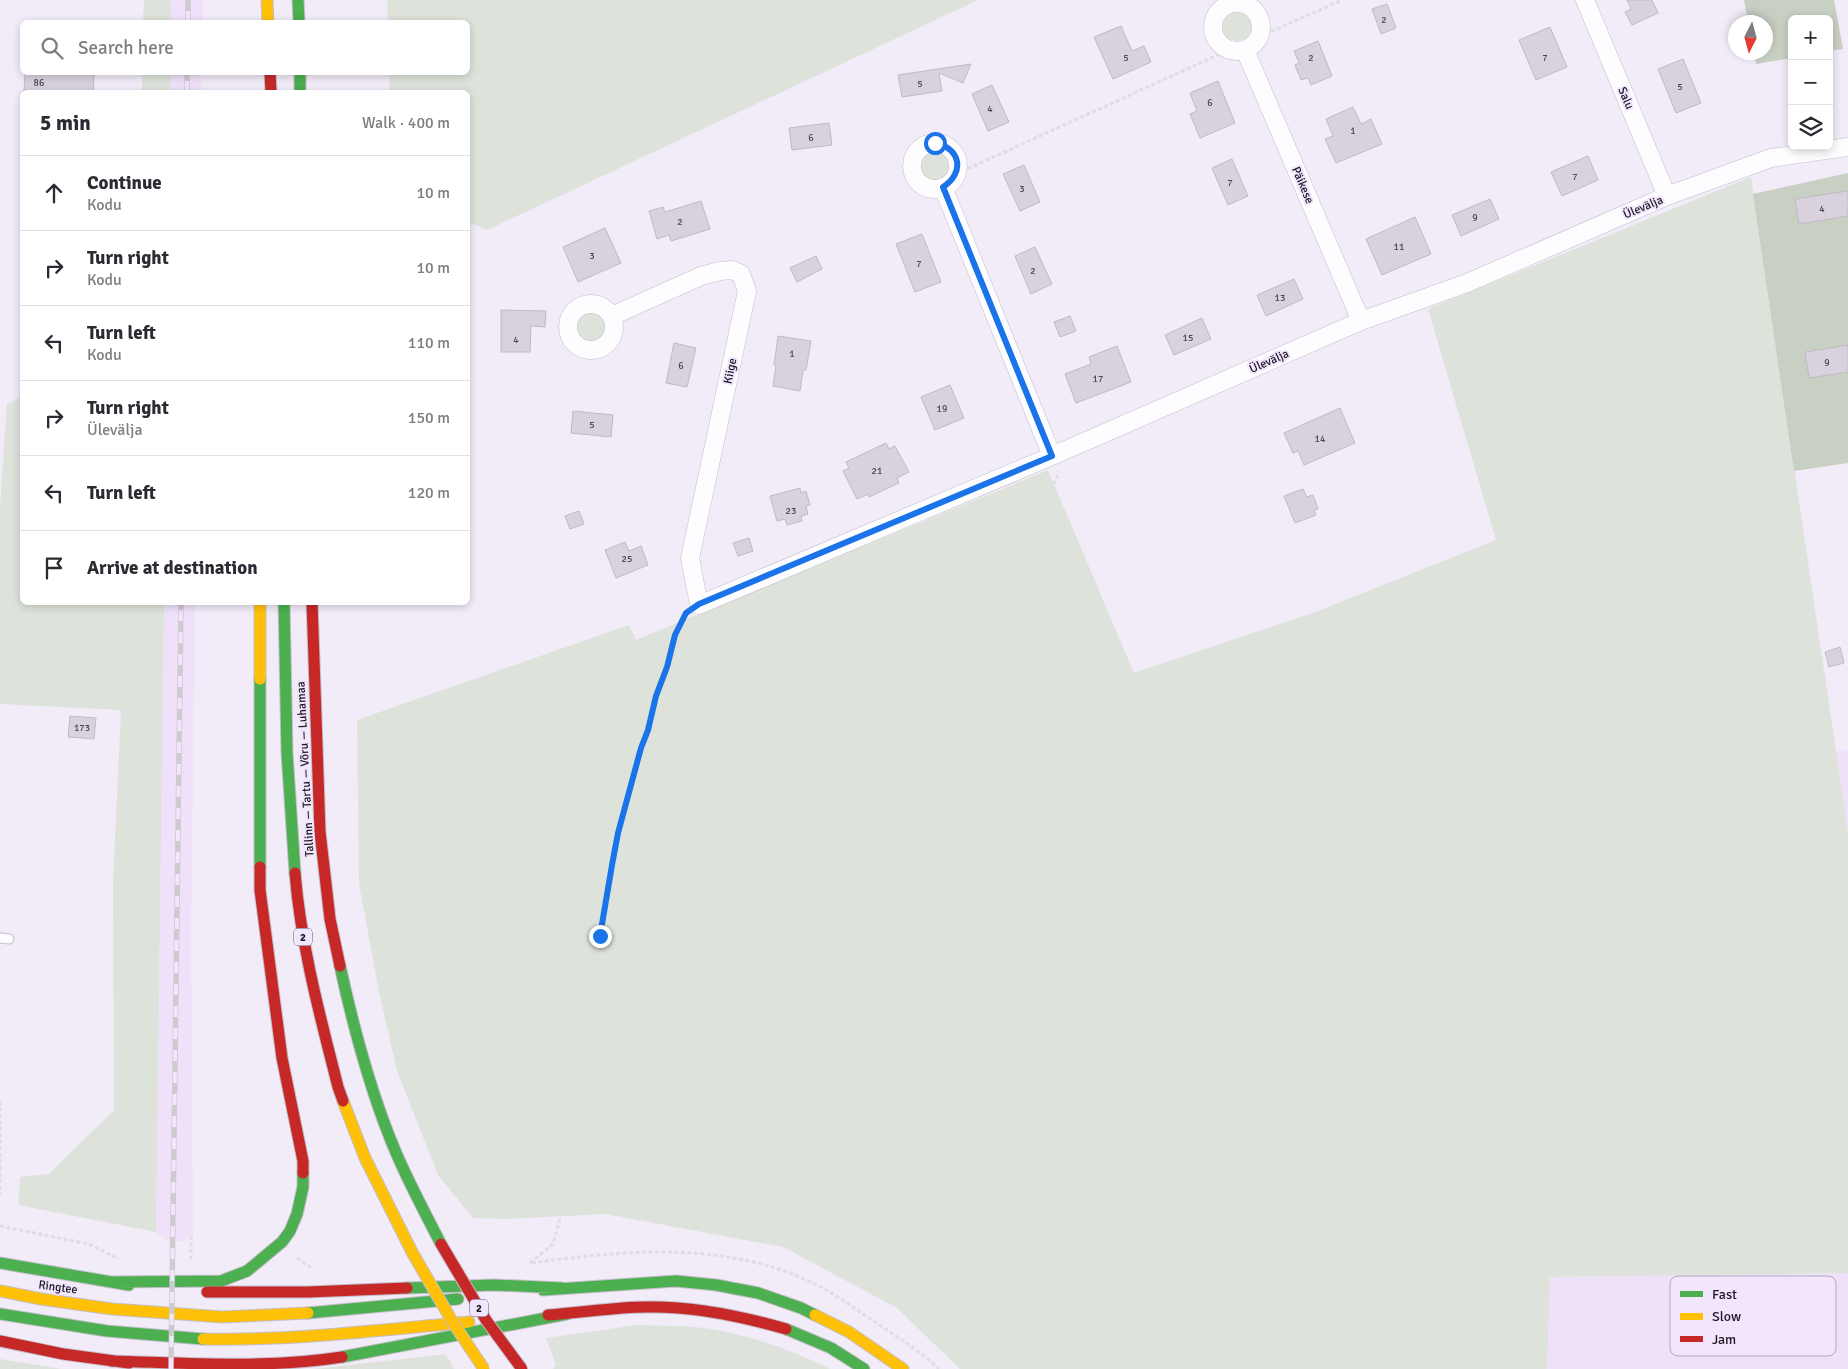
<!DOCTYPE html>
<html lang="en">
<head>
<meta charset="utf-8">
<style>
  body { margin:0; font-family:Signika,sans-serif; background:#f7f7f7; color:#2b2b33 }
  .controls { position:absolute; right:15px; top:15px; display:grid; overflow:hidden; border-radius:8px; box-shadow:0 2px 8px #0003 }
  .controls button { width:45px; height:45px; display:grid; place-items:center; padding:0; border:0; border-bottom:1px solid #e1e1e2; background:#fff; color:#2b2b33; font:25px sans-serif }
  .compass { position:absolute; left:1728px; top:15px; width:45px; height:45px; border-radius:50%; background:#fff; box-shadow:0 2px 8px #0003; rotate:186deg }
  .stop { position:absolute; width:15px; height:15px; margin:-11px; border:4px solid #1a73e8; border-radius:50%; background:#fff }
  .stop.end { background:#1a73e8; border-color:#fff; box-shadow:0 1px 5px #0008 }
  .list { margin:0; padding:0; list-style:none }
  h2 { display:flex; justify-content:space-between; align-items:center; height:65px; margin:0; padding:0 20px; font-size:21px }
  h2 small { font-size:16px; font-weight:400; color:#7c7c81 }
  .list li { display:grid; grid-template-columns:32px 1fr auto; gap:15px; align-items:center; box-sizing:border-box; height:75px; padding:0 20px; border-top:1px solid #e1e1e2 }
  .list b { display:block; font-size:19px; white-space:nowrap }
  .list p { margin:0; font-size:16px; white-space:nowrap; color:#7c7c81 }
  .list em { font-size:16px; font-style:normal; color:#7c7c81 }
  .icon { flex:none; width:28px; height:28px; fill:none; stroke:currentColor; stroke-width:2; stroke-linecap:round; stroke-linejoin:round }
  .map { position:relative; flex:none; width:1848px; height:1369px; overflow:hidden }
  .search { position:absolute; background:#fff; box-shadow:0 2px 8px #0003; left:20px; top:20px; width:450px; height:55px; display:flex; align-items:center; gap:12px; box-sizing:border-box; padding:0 18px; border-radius:8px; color:#7c7c81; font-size:19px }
  .panel { position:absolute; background:#fff; box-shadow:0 2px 8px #0003; left:20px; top:90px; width:450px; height:515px; border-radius:8px }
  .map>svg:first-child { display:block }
  .built { fill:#eee1f9 }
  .green { fill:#dde3da }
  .forest { fill:#c8cfc3 }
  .building { fill:#d9d2de; stroke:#bfbac4 }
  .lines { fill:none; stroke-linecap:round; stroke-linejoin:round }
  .lane-casing { stroke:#c4bec9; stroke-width:11 }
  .street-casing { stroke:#c4bec9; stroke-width:19 }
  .fast-casing { stroke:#c4bec9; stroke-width:13 }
  .slow-casing { stroke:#c4bec9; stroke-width:13 }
  .jam-casing { stroke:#c4bec9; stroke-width:13 }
  .path { stroke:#dedde0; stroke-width:3; stroke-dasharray:4 2.5; stroke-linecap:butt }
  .lane { stroke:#fdfcfe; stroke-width:9 }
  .street { stroke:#fdfcfe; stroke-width:18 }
  .fast { stroke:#4caf50; stroke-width:11 }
  .slow { stroke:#ffc107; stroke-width:11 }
  .jam { stroke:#c62828; stroke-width:11 }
  .rail-casing { stroke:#cdcbce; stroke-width:5.5 }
  .rail { stroke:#f2e5fe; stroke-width:4; stroke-dasharray:11; stroke-linecap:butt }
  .slow-bridge-casing { stroke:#c4bec9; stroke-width:13; stroke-linecap:butt }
  .jam-bridge-casing { stroke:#c4bec9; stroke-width:13; stroke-linecap:butt }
  .slow-bridge { stroke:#ffc107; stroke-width:11 }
  .jam-bridge { stroke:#c62828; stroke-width:11 }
  .route { stroke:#1a73e8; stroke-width:6 }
  .labels { text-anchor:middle; stroke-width:4; stroke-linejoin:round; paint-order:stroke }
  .number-label { font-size:10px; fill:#4c4650 }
  .shield { fill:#f2e5fe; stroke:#5d5663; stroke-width:1 }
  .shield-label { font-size:11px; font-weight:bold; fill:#1d1821 }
  .street-label { font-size:12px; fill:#1d1821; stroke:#f2e5fe }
  .key { fill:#f2e5fe; stroke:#b2a8bc; stroke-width:1 }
  .key-label { font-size:14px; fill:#1d1821 }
</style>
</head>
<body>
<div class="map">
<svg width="1848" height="1369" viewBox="0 0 1848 1369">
  <rect width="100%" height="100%" fill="#f2ebf8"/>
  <path class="built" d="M170 0H203L202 22H170Z
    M169 73H201V92H169Z
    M164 603H195L191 933 193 1235 183 1241H167L156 1232Z
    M1848 750V832L1835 751Z
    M1848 1273V1369H1547L1550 1277Z"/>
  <path class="green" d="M144 0H171V22H143Z
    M387 0H978L487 230 468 222V92H390L389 73 468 72V22H388Z
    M1222 26a15 15 0 1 1 30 0a15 15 0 1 1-30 0Z
    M142 73H170V92H142Z
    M919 165a16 16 0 1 1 32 0a16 16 0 1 1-32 0Z
    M1751 177 1848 832V1273L1550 1277 1547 1369H960L897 1308 783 1247 605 1214 508 1219 473 1218 438 1175 397 1071 379 992 359 884 357 720 629 625 636 640 1048 470 1134 673 1315 612 1496 540 1428 309Z
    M576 327a15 15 0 1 1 30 0a15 15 0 1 1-30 0Z
    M22 397V602L164 603 156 1232 18 1205 20 1177 49 1174 114 1110 113 882 121 710 0 704V506L7 404Z
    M637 1325C661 1326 687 1325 710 1329 753 1336 792 1350 830 1369H553L556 1365 546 1338Z
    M446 1354 454 1369H314Z
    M0 1359 61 1369H0Z"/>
  <path class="forest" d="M1744 0H1834L1843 49 1829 51V19H1792V58L1756 64 1754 53 1766 52V22H1748Z
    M1848 173V463L1794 471 1753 194Z"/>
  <path class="building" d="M1627 0H1652L1658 13 1632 25 1625 12 1631 9Z
    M1387 4 1396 28 1381 34 1372 9Z
    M1121 26 1132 51 1144 46 1151 62 1113 79 1094 37Z
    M1550 27 1567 67 1536 80 1519 40Z
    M1318 41 1332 76 1311 85 1308 78 1301 80 1295 65 1299 63 1294 51Z
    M1683 59 1701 103 1676 113 1658 69Z
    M971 64 963 83 939 73 942 91 902 97 898 75Z
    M25 72H70L94 75 93 92H24Z
    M1218 81 1235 123 1200 138 1190 114 1197 111 1190 93Z
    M992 85 1009 122 988 131 972 94Z
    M1353 107 1361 124 1371 119 1382 144 1336 163 1325 139 1333 136 1326 119Z
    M829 123 832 145 792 150 789 128Z
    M1588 156 1598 180 1562 196 1551 172Z
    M1232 159 1248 196 1228 205 1212 168Z
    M1024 165 1040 202 1020 211 1003 174Z
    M1848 191V216L1799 224 1795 199Z
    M1490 199 1499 219 1461 236 1452 215Z
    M701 201 710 229 671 241 669 235 657 239 649 211 663 207 665 212Z
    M1415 217 1431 254 1382 275 1366 239Z
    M605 228 621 263 578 282 563 247Z
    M922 234 941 282 915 292 896 244Z
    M1035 247 1052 284 1031 294 1015 256Z
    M816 256 822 269 797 282 790 268Z
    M1294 279 1303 299 1266 316 1257 295Z
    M501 310 546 311 545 327 531 326 530 352H501Z
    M1070 316 1076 331 1060 337 1054 322Z
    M1202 318 1211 339 1174 355 1165 335Z
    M778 336 811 341 806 370H803L800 391 773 386 776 366 774 365Z
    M674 343 696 348 687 387 666 383Z
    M1848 345V372L1809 378 1805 352Z
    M1117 346 1131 382 1076 403 1065 374 1091 364 1089 357Z
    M950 385 964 418 935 430 921 397Z
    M1340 408 1355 443 1304 465 1298 451 1293 453 1284 433Z
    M573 411 613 415 611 437 571 433Z
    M886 443 889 449 895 446 909 472 897 478 899 483 869 497 868 494 857 499 843 471 849 468 846 462Z
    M800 488 801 493 806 491 810 505 806 506 808 514 801 516 802 521 787 525 785 519 777 521 770 496Z
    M1303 489 1307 497 1313 495 1318 509 1314 510 1316 515 1295 523 1284 496Z
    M579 511 584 524 570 529 565 516Z
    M749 538 753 551 738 556 733 543Z
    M625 542 629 551 641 546 648 565 616 578 605 550Z
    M1840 647 1844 663 1829 667 1825 652Z
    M70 716 96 718 94 739 68 737Z"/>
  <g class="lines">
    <g class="lane-casing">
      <path id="lane" d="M0 938 9 939"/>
    </g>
    <g class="street-casing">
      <path id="street" d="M1585 0 1667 196
        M1213 27a24 24 0 1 1 48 0a24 24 0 1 1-48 0Z
        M1245 50 1361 321
        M912 166a23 23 0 1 1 46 0a23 23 0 1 1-46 0Z
        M943 187 1052 456
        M568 327a23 23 0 1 1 46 0a23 23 0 1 1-46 0Z
        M612 316 701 276 720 271 732 270 741 274 747 291 690 558 699 605 1052 456 1361 321 1467 283 1667 196 1771 158 1848 147"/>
    </g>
    <g class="fast-casing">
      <path id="fast" d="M298 0 299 22
        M300 72V92
        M284 602 287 753 295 873
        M260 679V867
        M340 966C354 1030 371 1095 397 1155 410 1185 426 1215 441 1244
        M0 1263 129 1285
        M112 1282 221 1281 247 1271 282 1242 290 1231 297 1214 303 1187V1173
        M407 1288 494 1285 562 1288
        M543 1290 676 1281 716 1285 758 1293 801 1308 815 1315
        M308 1313 458 1299
        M0 1314 107 1331 203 1339
        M786 1329 831 1348 864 1369
        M342 1357 567 1314"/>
    </g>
    <g class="slow-casing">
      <path id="slow" d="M267 0 268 22
        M260 602V679
        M343 1101 365 1158 412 1252
        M0 1291 41 1299 112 1309 222 1317 308 1313
        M815 1315 849 1332 903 1369
        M203 1339C292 1341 381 1330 469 1322"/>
    </g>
    <g class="jam-casing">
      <path id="jam" d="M270 72 271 92
        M312 602 320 832 330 919 340 966
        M260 867V890L282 1058 303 1161V1173
        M295 873C301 946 320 1016 338 1087L343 1101
        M207 1292H308L407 1288
        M548 1315C581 1313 614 1307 647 1307 694 1306 741 1316 786 1329
        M0 1341 63 1354 129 1363
        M111 1361C187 1363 267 1369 342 1357"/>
    </g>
    <path class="path" d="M1259 37 1342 0
      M956 174 1229 50
      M0 1101V1195
      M563 1199 601 1070 602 1055 599 1032 590 1000 611 865 636 766 648 730 656 696 667 667 675 635 686 613
      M0 1226 89 1244 119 1259
      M191 1236V1259
      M297 1258 313 1269
      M530 1263 553 1244 559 1223 563 1202 569 1192C633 1100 695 1007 760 916 863 773 967 629 1057 478L1058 471
      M532 1263C623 1250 725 1241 811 1282 834 1293 854 1308 875 1322 897 1337 920 1351 939 1369"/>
    <use href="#lane" class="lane"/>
    <use href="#street" class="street"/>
    <use href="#fast" class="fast"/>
    <use href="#slow" class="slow"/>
    <use href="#jam" class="jam"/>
    <g class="rail-casing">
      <path id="rail" d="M188 22V0
        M187 92V72
        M171 1369 181 602"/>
    </g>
    <use href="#rail" class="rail"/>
    <g class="slow-bridge-casing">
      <path id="slow-bridge" d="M412 1252 452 1321 484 1369"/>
    </g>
    <g class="jam-bridge-casing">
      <path id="jam-bridge" d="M441 1244 486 1320 522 1369"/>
    </g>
    <use href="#slow-bridge" class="slow-bridge"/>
    <use href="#jam-bridge" class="jam-bridge"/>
  </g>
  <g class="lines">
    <path class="route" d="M600 936 612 865 618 833 641 748 648 730 656 696 667 667 675 635 686 613 699 604 1052 456 943 187C965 173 961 148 935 143"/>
  </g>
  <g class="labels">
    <g class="number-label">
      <text x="1384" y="23">2</text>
      <text x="1126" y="61">5</text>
      <text x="1311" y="61">2</text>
      <text x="1545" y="61">7</text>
      <text x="39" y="86">86</text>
      <text x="920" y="87">5</text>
      <text x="1680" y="90">5</text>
      <text x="1210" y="106">6</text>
      <text x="990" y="112">4</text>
      <text x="1353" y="134">1</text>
      <text x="811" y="141">6</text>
      <text x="1575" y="180">7</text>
      <text x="1230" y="186">7</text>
      <text x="1022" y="192">3</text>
      <text x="1822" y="212">4</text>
      <text x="1475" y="221">9</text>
      <text x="680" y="225">2</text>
      <text x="1399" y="250">11</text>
      <text x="592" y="259">3</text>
      <text x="919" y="267">7</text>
      <text x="1033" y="274">2</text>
      <text x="1280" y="301">13</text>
      <text x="1188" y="341">15</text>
      <text x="516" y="343">4</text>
      <text x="792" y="357">1</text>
      <text x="1827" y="366">9</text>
      <text x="681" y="369">6</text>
      <text x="1098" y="382">17</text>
      <text x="942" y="412">19</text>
      <text x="592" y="428">5</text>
      <text x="1320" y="442">14</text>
      <text x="877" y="474">21</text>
      <text x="791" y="514">23</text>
      <text x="627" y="562">25</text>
      <text x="82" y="731">173</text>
    </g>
    <g class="shield">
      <rect x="294" y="928.5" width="18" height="17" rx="4"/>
      <rect x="470" y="1299.5" width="18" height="17" rx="4"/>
    </g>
    <g class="shield-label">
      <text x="303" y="941">2</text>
      <text x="479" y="1312">2</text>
    </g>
    <g class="street-label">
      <text transform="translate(1626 98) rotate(67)" y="4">Salu</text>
      <text transform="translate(1303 185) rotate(67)" y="4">Päikese</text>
      <text transform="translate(1643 207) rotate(-23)" y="4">Ülevälja</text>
      <text transform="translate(1269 361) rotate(-24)" y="4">Ülevälja</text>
      <text transform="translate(730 371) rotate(-78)" y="4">Kiige</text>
      <text transform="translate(305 769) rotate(-93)" y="4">Tallinn — Tartu — Võru — Luhamaa</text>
      <text transform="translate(58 1287) rotate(8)" y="4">Ringtee</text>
    </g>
  </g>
  <rect x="1670" y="1276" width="166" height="80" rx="8" class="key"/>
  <rect x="1680" y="1291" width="23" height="6" fill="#4caf50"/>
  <rect x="1680" y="1313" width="23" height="7" fill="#ffc107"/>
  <rect x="1680" y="1336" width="23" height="6" fill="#c62828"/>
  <g class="key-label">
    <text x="1712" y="1299">Fast</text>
    <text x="1712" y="1321">Slow</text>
    <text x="1712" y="1344">Jam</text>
  </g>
</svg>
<div class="controls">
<button>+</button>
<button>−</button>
<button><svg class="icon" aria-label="layers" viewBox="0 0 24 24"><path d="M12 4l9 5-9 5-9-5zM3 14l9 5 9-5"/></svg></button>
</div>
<svg class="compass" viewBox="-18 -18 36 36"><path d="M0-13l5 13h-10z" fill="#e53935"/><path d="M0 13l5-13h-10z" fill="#7c7c81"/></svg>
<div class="stop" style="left:935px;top:143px"></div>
<div class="stop end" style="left:600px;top:936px"></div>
<div class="search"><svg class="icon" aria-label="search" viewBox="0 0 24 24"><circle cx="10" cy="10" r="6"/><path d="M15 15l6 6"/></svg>Search here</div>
<section class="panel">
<h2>5 min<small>Walk · 400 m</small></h2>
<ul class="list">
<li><svg class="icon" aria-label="ahead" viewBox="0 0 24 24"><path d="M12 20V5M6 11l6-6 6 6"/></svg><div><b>Continue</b><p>Kodu</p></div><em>10 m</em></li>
<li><svg class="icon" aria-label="right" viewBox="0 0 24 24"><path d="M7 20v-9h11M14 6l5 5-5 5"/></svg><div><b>Turn right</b><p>Kodu</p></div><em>10 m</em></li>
<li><svg class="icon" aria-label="left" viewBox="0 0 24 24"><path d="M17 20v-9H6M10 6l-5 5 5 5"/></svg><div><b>Turn left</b><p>Kodu</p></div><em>110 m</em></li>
<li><svg class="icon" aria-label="right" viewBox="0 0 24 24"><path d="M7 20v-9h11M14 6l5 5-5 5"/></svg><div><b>Turn right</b><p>Ülevälja</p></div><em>150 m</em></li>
<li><svg class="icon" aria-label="left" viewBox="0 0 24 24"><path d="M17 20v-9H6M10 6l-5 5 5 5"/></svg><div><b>Turn left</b></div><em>120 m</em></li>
<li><svg class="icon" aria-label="arrive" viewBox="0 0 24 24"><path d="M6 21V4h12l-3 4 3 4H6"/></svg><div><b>Arrive at destination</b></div></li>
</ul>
</section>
</div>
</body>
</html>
